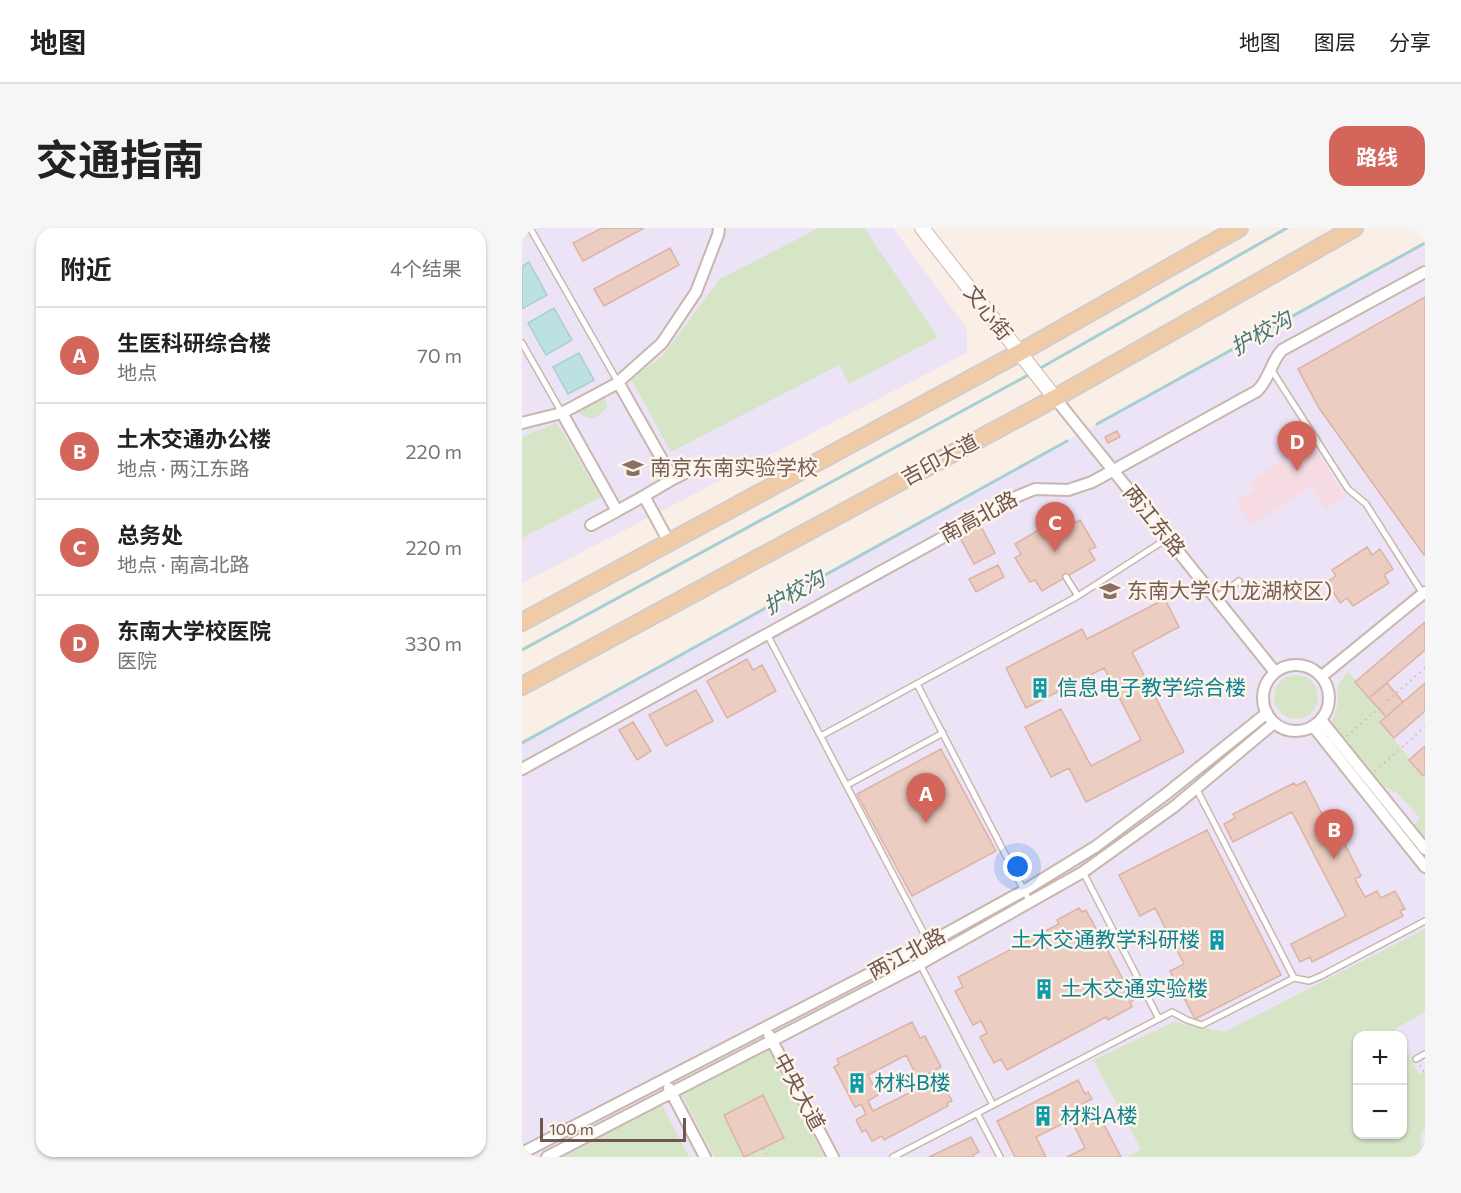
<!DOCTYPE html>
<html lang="zh">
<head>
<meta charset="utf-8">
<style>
  body { margin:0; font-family:Commissioner,"Noto Sans SC",sans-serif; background:#f6f6f6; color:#222 }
  .controls { position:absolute; right:18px; bottom:18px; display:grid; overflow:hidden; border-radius:12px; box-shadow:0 2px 4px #0004 }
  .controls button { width:54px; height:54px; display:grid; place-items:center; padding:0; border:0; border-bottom:2px solid #e0e0e0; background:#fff; color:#222; font:30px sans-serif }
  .scale { position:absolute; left:18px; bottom:15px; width:146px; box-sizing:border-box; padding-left:6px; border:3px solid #6f564e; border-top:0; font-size:16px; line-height:21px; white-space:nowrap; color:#6f564e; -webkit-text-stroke:4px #fdf4ec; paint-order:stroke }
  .you { position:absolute; left:496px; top:639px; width:21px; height:21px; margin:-15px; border:4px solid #fff; border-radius:50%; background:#1a73e8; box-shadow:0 0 0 9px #1a73e833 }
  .badge { display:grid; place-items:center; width:39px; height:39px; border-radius:50%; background:#d4655b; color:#fff; font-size:20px; font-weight:700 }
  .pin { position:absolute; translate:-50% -50px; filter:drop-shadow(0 2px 3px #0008) }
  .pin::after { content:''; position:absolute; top:32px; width:21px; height:18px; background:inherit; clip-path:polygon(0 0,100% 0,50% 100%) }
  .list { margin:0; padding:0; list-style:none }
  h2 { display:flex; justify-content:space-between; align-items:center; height:78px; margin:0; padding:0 24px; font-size:26px }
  h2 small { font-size:20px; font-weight:400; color:#767676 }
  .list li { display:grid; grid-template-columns:39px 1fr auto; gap:18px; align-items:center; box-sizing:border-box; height:96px; padding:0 24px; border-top:2px solid #e0e0e0 }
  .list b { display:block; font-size:22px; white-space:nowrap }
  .list p { margin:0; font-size:20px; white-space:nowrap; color:#767676 }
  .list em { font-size:20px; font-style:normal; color:#767676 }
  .map { position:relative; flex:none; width:903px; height:929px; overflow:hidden; border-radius:18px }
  header { display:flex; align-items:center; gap:36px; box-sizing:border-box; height:84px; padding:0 30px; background:#fff; border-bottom:2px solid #e0e0e0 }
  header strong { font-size:28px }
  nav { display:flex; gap:33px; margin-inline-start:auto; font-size:21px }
  .intro { display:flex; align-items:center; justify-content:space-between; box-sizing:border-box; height:144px; padding:0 36px }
  h1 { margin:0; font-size:42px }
  .button { padding:15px 27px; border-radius:18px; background:#d4655b; color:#fff; font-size:21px; font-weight:700 }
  main { display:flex; gap:36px; padding:0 36px }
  aside { flex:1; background:#fff; border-radius:18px; box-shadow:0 2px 4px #0004 }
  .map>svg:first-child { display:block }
  .education { fill:#ece3f6; fill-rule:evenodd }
  .medical { fill:#f6dbe2 }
  .green { fill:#d7e5c7 }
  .water { fill:#bde0e0; stroke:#a5d0d1; stroke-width:1.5 }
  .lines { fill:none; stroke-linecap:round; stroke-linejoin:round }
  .stream { stroke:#a5d0d1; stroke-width:3 }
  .building { fill:#ebcdc2; stroke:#dcb2a4; stroke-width:1.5 }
  .lane-casing { stroke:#c9b7ae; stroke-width:8 }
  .street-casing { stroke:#c9b7ae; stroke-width:14 }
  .secondary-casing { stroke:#ceb8af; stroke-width:16 }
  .primary-casing { stroke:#d4ccca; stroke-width:20 }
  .path { stroke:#d0b0a5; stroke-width:1.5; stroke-dasharray:1.5 4.5; stroke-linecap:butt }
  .lane { stroke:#fff; stroke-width:5 }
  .street { stroke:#fff; stroke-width:10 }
  .secondary { stroke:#fff; stroke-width:14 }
  .primary { stroke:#f0cba7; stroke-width:16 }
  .labels { text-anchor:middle; stroke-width:5; stroke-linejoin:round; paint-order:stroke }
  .street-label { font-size:21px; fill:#6f564e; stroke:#fdf4ec }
  .education-label { font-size:21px; fill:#785e54; stroke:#fdf4ec; text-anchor:start }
  .culture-label { font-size:21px; fill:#0d838f; stroke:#fdf4ec; text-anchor:start }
  .water-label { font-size:22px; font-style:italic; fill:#47787a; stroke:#fdf4ec }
</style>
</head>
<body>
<header>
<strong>地图</strong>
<nav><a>地图</a><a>图层</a><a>分享</a></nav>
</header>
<div class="intro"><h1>交通指南</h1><a class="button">路线</a></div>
<main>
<aside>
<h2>附近<small>4个结果</small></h2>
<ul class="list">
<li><span class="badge">A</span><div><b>生医科研综合楼</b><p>地点</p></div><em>70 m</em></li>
<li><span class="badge">B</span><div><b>土木交通办公楼</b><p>地点 · 两江东路</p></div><em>220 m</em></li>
<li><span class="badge">C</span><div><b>总务处</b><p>地点 · 南高北路</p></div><em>220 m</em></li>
<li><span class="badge">D</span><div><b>东南大学校医院</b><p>医院</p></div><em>330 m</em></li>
</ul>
</aside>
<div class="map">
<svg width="903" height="929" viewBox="0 0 903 929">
  <rect width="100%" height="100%" fill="#f9efe7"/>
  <path class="education" d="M0 0H371L445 101V125L0 355Z
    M903 15V929H0V513ZM836 808H880V906H836Z"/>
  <path class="medical" d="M777 195 823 269 803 281 789 259 729 297 714 273 732 262 727 254 762 232 755 220 764 214 759 206Z"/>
  <path class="green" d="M297 0H342L416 109 327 156 317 137 149 224 109 151 141 127 198 51Z
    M81 167 85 178C77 192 66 194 54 182Z
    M35 195 79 269 0 310V209Z
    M826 443 864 489 858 494 903 550V614L890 599 898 590 875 565 859 557 810 495 816 475 815 459Z
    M752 469a22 22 0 1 1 44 0a22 22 0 1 1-44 0Z
    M903 701V784L873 801 876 807 836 808V906H880L881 816 897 846 903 843V898L899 908 900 926 899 929H605L619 921 571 832 652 794 702 804Z
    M247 822 302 929H192L160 867Z
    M140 877 167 929H41Z"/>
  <path class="water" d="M7 34 25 67 0 81V38Z
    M32 80 50 112 24 127 6 95Z
    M57 125 72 152 46 166 31 139Z"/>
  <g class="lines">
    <path class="stream" d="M515 142 765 0
      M575 196 903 15
      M0 422 510 145
      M0 515 545 213"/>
  </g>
  <path class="building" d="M80 0H122L61 33 51 15Z
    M148 20 157 37 82 78 72 61Z
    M903 69V327H902L797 180 776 141Z
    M595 203 598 209 586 215 583 209Z
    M547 284 553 295 558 292 574 319 567 322 573 332 520 363 513 352 508 354 493 330 499 326 493 316Z
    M457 295 473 325 452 336 436 306Z
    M845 319 850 327 858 321 871 341 862 347 867 355 831 378 825 370 818 375 805 354 814 348 810 342Z
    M476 337 482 349 454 364 447 351Z
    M643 371 657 399 610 424 662 524 564 574 547 540 529 549 503 499 539 481 569 538 619 512 582 440 504 480 484 440 560 401 565 411Z
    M903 394V422L847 470 833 454Z
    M225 431 231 442 240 437 254 463 205 490 185 453Z
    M865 455 881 474 864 489 847 470Z
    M903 455V483L872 510 858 494Z
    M174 462 191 493 144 518 127 487Z
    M111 494 129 523 115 532 97 502Z
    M903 518V546L901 548 887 532Z
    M419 521 474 623 390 668 335 566Z
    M783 553 802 590 808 587 839 648 833 651 843 669 855 663 859 670 873 663 883 681 878 683 881 688 790 734 788 729 778 734 769 716 824 688 770 584 711 614 702 596 713 590 711 586 772 555 774 558Z
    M685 602 759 747 673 791 648 743 662 736 633 680 618 688 597 647Z
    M557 680 560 684 564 682 612 772 608 774 610 779 586 792 584 789 485 842 479 831 472 835 458 809 465 805 459 793 451 797 433 763 441 759 436 749 537 696 535 692Z
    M390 794 398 810 403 808 419 839 396 851 384 827 346 847 356 867 346 873 351 883 413 852 417 861 422 858 430 873 425 875 426 878 362 912 360 908 350 913 344 902 340 904 334 892 344 886 339 876 333 879 312 839 317 836 315 831Z
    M556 852 563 866 566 864 570 871 560 876 564 884 514 909 524 929H493L475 893Z
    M241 867 262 910 222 929 202 887Z
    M564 884 567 892 577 887 599 929H545L563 920 549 891Z
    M449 909 457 924 451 927 452 929H407Z"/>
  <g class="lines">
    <g class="lane-casing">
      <path id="lane" d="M8 0 96 154
        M0 115 40 185
        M749 141 826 261 844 276 901 366
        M544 349 556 368
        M694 370 717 353
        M245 406 407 715 398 736 471 877
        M395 456 508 674
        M299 508 556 368 646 310
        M325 557 421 505
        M674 560 772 750
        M561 644 637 791
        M894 831 903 826
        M455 885 478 929
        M371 929 650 784 665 792 680 797 772 750 787 753 799 748 903 693"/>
    </g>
    <g class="street-casing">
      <path id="street" d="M96 154 151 251 122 268
        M533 170 753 444
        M40 185 95 283 122 268 147 314
        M0 195 40 185 94 156 140 115 174 64 196 7 197 0
        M151 251 171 241
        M69 297 95 283
        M741 470a33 33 0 1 1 66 0a33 33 0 1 1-66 0Z
        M800 448 903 364
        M799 492 903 621
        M791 498 903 639
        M0 541 496 268 513 261 546 262 570 254 592 242 735 163C748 151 748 135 760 122L903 44
        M247 807 311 929
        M147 860 183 929
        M0 925 407 715 503 662 573 619 644 566 745 485
        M25 929 398 736 561 644 653 578 752 495"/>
    </g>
    <g class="secondary-casing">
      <path id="secondary" d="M400 0 533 170"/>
    </g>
    <g class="primary-casing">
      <path id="primary" d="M0 394 504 121 717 0
        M0 458 533 170 832 0"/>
    </g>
    <path class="path" d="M825 508 903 440
      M853 543 903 499
      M898 837 903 846
      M241 920 246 929"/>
    <use href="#lane" class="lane"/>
    <use href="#street" class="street"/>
    <use href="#secondary" class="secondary"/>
    <use href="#primary" class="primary"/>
  </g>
  <defs>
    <g id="school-bare" transform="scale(1.62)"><path d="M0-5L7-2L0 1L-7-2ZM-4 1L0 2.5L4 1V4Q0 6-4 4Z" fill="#8d6e63" stroke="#fdf4ec" stroke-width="2.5" paint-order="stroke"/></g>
    <g id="university-bare" transform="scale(1.62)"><path d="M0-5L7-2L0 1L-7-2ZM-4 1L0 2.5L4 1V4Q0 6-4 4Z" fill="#8d6e63" stroke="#fdf4ec" stroke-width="2.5" paint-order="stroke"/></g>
    <g id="building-bare" transform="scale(1.62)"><path d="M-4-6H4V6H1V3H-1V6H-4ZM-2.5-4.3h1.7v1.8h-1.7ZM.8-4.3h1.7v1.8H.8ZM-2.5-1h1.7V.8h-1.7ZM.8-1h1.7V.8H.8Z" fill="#0f9aa8" stroke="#fdf4ec" stroke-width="2.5" paint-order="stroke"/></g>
  </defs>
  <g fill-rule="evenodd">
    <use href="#school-bare" x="111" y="240"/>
    <use href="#university-bare" x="588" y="363"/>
    <use href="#building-bare" x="518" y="460"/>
    <use href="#building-bare" x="695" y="712"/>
    <use href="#building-bare" x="522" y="761"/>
    <use href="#building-bare" x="335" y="855"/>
    <use href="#building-bare" x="521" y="888"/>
  </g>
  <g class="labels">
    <g class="street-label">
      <text transform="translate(466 85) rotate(52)" y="7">文心街</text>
      <text transform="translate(418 232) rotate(-28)" y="7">吉印大道</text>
      <text transform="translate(457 289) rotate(-28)" y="7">南高北路</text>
      <text transform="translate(632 293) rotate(51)" y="7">两江东路</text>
      <text transform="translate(385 726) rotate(-28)" y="7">两江北路</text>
      <text transform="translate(277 864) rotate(62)" y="7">中央大道</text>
    </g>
    <g class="education-label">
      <text x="128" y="247">南京东南实验学校</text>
      <text x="605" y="370">东南大学(九龙湖校区)</text>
    </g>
    <g class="culture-label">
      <text x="535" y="467">信息电子教学综合楼</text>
      <text x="678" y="719" text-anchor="end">土木交通教学科研楼</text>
      <text x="539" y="768">土木交通实验楼</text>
      <text x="352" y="862">材料B楼</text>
      <text x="538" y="895">材料A楼</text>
    </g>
    <g class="water-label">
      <text transform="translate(739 105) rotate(-29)" y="8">护校沟</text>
      <text transform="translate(272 364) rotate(-29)" y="8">护校沟</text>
    </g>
  </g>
</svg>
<div class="controls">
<button>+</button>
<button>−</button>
</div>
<div class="scale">100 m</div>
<div class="you"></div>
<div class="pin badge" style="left:404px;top:595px">A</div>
<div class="pin badge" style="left:812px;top:631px">B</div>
<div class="pin badge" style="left:533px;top:324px">C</div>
<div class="pin badge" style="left:775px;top:243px">D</div>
</div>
</main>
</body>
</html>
